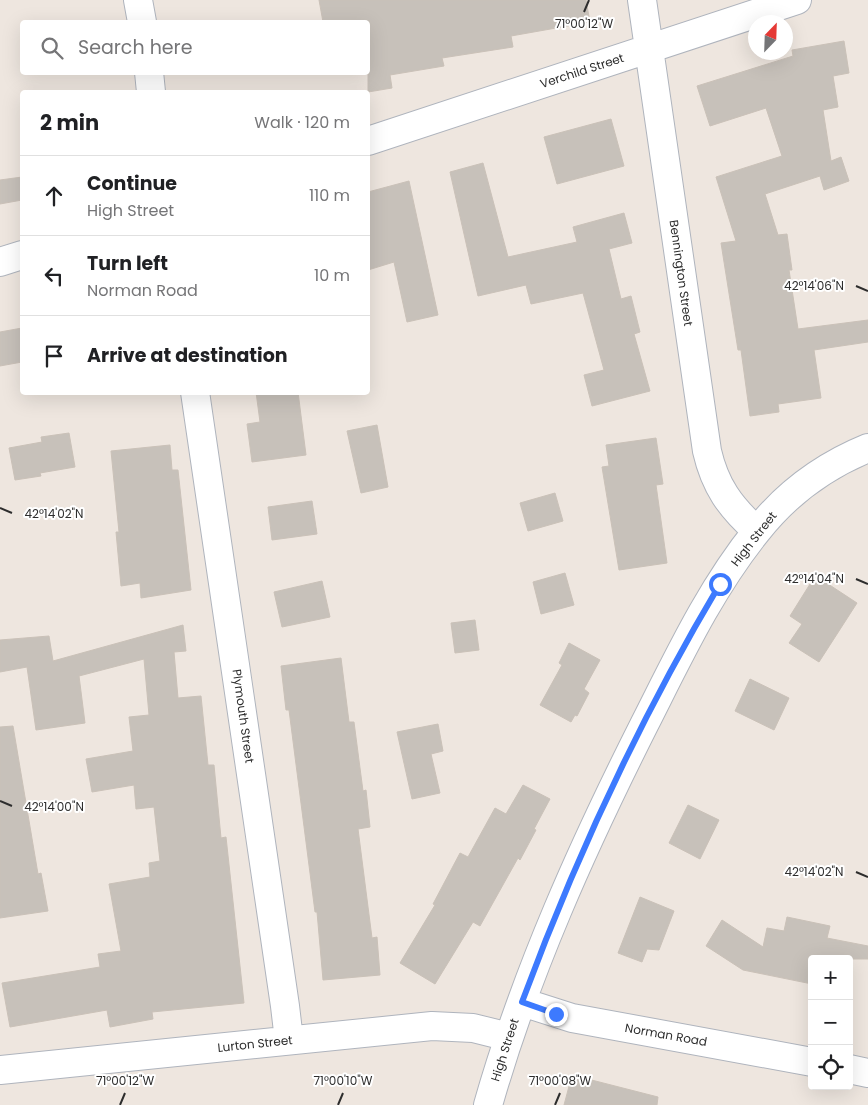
<!DOCTYPE html>
<html lang="en">
<head>
<meta charset="utf-8">
<style>
  body { margin:0; font-family:Poppins,sans-serif; background:#f6f6f6; color:#202124 }
  .controls { position:absolute; right:15px; bottom:15px; display:grid; overflow:hidden; border-radius:5px; box-shadow:0 5px 20px #0002 }
  .controls button { width:45px; height:45px; display:grid; place-items:center; padding:0; border:0; border-bottom:1px solid #e0e0e0; background:#fff; color:#202124; font:25px sans-serif }
  .compass { position:absolute; left:748px; top:15px; width:45px; height:45px; border-radius:50%; background:#fff; box-shadow:0 5px 20px #0002; rotate:23deg }
  .stop { position:absolute; width:15px; height:15px; margin:-11px; border:4px solid #3d7afe; border-radius:50%; background:#fff }
  .stop.end { background:#3d7afe; border-color:#fff; box-shadow:0 1px 5px #0008 }
  .list { margin:0; padding:0; list-style:none }
  h2 { display:flex; justify-content:space-between; align-items:center; height:65px; margin:0; padding:0 20px; font-size:21px }
  h2 small { font-size:16px; font-weight:400; color:#757577 }
  .list li { display:grid; grid-template-columns:32px 1fr auto; gap:15px; align-items:center; box-sizing:border-box; height:80px; padding:0 20px; border-top:1px solid #e0e0e0 }
  .list b { display:block; font-size:19px; white-space:nowrap }
  .list p { margin:0; font-size:16px; white-space:nowrap; color:#757577 }
  .list em { font-size:16px; font-style:normal; color:#757577 }
  .icon { flex:none; width:28px; height:28px; fill:none; stroke:currentColor; stroke-width:2; stroke-linecap:round; stroke-linejoin:round }
  .map { position:relative; flex:none; width:868px; height:1105px; overflow:hidden }
  .search { position:absolute; background:#fff; box-shadow:0 5px 20px #0002; left:20px; top:20px; width:350px; height:55px; display:flex; align-items:center; gap:12px; box-sizing:border-box; padding:0 18px; border-radius:5px; color:#757577; font-size:19px }
  .panel { position:absolute; background:#fff; box-shadow:0 5px 20px #0002; left:20px; top:90px; width:350px; height:305px; border-radius:5px }
  .map>svg:first-child { display:block }
  .building { fill:#c7c1ba; stroke:#cac1b8 }
  .lines { fill:none; stroke-linecap:round; stroke-linejoin:round }
  .minor-casing { stroke:#afb4bd; stroke-width:30 }
  .minor { stroke:#fff; stroke-width:28 }
  .route { stroke:#3d7afe; stroke-width:6 }
  .ticks { fill:none; stroke:#2d2d2d; stroke-width:2 }
  .labels { text-anchor:middle; stroke-width:4; stroke-linejoin:round; paint-order:stroke }
  .street-label { font-size:12px; fill:#2d2d2d; stroke:#fff }
  .ticks-label { font-size:12px; text-anchor:middle; fill:#2d2d2d; stroke:#fff; stroke-width:4; stroke-linejoin:round; paint-order:stroke }
</style>
</head>
<body>
<div class="map">
<svg width="868" height="1105" viewBox="0 0 868 1105">
  <rect width="100%" height="100%" fill="#eee6df"/>
  <path class="building" d="M319 0H586L590 22 511 36 513 47 442 58 444 66 390 75 392 88 368 92V22H323Z
    M844 41 849 73 833 76 838 107 823 110 831 161 841 157 849 181 824 190 820 176 765 194 778 235 787 234 792 270H789L798 329 868 320V342L814 350 821 398 778 404 779 412 750 416 741 350H738L721 243 736 241 716 177 782 156 766 108 710 126 697 86 793 56 792 50Z
    M611 119 624 166 557 184 544 137Z
    M483 163 508 257 577 242 573 227 624 213 632 243 609 249 621 299 631 296 640 332 634 334 650 391 592 406 584 375 604 370 583 293 531 304 526 285 478 296 450 172Z
    M22 177V200L0 204V180Z
    M409 181 438 315 407 322 394 262 368 270V192Z
    M22 328V362L0 366V332Z
    M256 392H298L306 455 252 462 247 424 260 422Z
    M377 425 388 487 361 493 347 431Z
    M69 433 75 467 40 473 41 476 15 480 9 448 42 442 41 437Z
    M656 438 663 484 656 485 667 563 619 570 602 467 609 466 606 445Z
    M170 445 172 470H178L191 590 141 598 140 583 121 586 116 532H119L111 451Z
    M555 493 563 521 528 531 520 503Z
    M312 501 317 534 272 540 268 507Z
    M565 573 574 605 541 614 533 582Z
    M819 578 857 603 819 662 789 643 802 624 790 616 810 584 813 586Z
    M322 581 330 617 282 627 274 592Z
    M475 620 479 650 455 653 451 623Z
    M183 625 186 651 174 652 178 698 201 696 208 765H214L221 838 226 837 244 1003 152 1012 153 1019 110 1027 107 1010 10 1027 2 983 100 967 98 954 121 951 109 884 150 877 149 863 160 861 154 807 136 809 134 785 92 792 86 759 133 751 129 717 149 715 144 659 79 676 85 723 36 730 27 667 0 672V640L49 636 53 661Z
    M569 643 600 660 584 689 589 693 577 716 575 715 571 722 540 705 562 665 559 663Z
    M341 658 349 722H354L363 791 366 790 370 827 358 829 372 938 377 937 380 975 323 980 317 912H315L289 710H286L281 666Z
    M750 679 789 698 774 730 735 711Z
    M438 724 443 751 431 754 440 793 412 799 397 732Z
    M13 726 38 874 41 873 48 911 0 918V727Z
    M523 785 550 799 534 829 536 830 520 860 518 858 480 926 473 922 435 984 400 963 435 905 433 904 460 853 468 857 495 808 506 814Z
    M688 805 719 820 700 859 669 843Z
    M640 897 674 911 659 950 647 949 642 962 618 953Z
    M787 917 830 926 827 938 868 946V959H812V984L743 970 706 946 722 920 763 947 767 928 784 931Z
    M572 1075 658 1097 657 1105H564Z"/>
  <g class="lines">
    <g class="minor-casing">
      <path id="minor" d="M138 0 142 22
        M642 0 707 451C715 486 730 507 757 531
        M149 72 151 92
        M368 141 797 0
        M0 262 22 255
        M195 392 285 1006 289 1040
        M522 1002 572 1018 812 1062
        M849 1069 868 1073
        M0 1070 432 1026 473 1028 509 1037
        M488 1105C526 972 583 846 645 723 678 658 710 589 757 531 786 494 824 466 868 448"/>
    </g>
    <use href="#minor" class="minor"/>
  </g>
  <g class="lines">
    <path class="route" d="M556 1014 522 1002C575 859 642 715 720 584"/>
  </g>
  <path class="ticks" d="M584 12 589 0M856 286 868 291M0 508 12 513M856 579 868 584M0 801 12 806M856 872 868 877M120 1105 125 1093M338 1105 343 1093M555 1105 560 1093"/>
  <g class="labels">
    <g class="street-label">
      <text transform="translate(582 71) rotate(-18)" y="4">Verchild Street</text>
      <text transform="translate(681 273) rotate(82)" y="4">Bennington Street</text>
      <text transform="translate(754 539) rotate(-52)" y="4">High Street</text>
      <text transform="translate(243 716) rotate(82)" y="4">Plymouth Street</text>
      <text transform="translate(666 1035) rotate(10)" y="4">Norman Road</text>
      <text transform="translate(255 1044) rotate(-6)" y="4">Lurton Street</text>
      <text transform="translate(505 1050) rotate(-72)" y="4">High Street</text>
    </g>
  </g>
  <g class="ticks-label">
    <text x="584" y="28">71°00'12"W</text>
    <text x="814" y="290">42°14'06"N</text>
    <text x="54" y="518">42°14'02"N</text>
    <text x="814" y="583">42°14'04"N</text>
    <text x="54" y="811">42°14'00"N</text>
    <text x="814" y="876">42°14'02"N</text>
    <text x="125" y="1085">71°00'12"W</text>
    <text x="343" y="1085">71°00'10"W</text>
    <text x="560" y="1085">71°00'08"W</text>
  </g>
</svg>
<div class="controls">
<button>+</button>
<button>−</button>
<button><svg class="icon" aria-label="locate" viewBox="0 0 24 24"><circle cx="12" cy="12" r="6"/><path d="M12 2v4M12 18v4M2 12h4M18 12h4"/></svg></button>
</div>
<svg class="compass" viewBox="-18 -18 36 36"><path d="M0-13l5 13h-10z" fill="#e53935"/><path d="M0 13l5-13h-10z" fill="#757577"/></svg>
<div class="stop" style="left:720px;top:584px"></div>
<div class="stop end" style="left:556px;top:1014px"></div>
<div class="search"><svg class="icon" aria-label="search" viewBox="0 0 24 24"><circle cx="10" cy="10" r="6"/><path d="M15 15l6 6"/></svg>Search here</div>
<section class="panel">
<h2>2 min<small>Walk · 120 m</small></h2>
<ul class="list">
<li><svg class="icon" aria-label="ahead" viewBox="0 0 24 24"><path d="M12 20V5M6 11l6-6 6 6"/></svg><div><b>Continue</b><p>High Street</p></div><em>110 m</em></li>
<li><svg class="icon" aria-label="left" viewBox="0 0 24 24"><path d="M17 20v-9H6M10 6l-5 5 5 5"/></svg><div><b>Turn left</b><p>Norman Road</p></div><em>10 m</em></li>
<li><svg class="icon" aria-label="arrive" viewBox="0 0 24 24"><path d="M6 21V4h12l-3 4 3 4H6"/></svg><div><b>Arrive at destination</b></div></li>
</ul>
</section>
</div>
</body>
</html>
